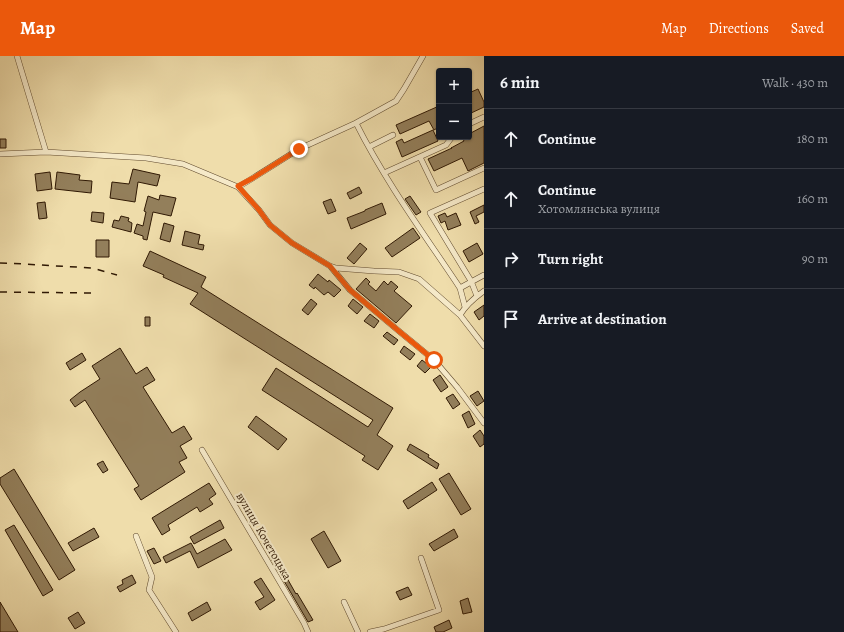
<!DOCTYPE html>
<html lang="en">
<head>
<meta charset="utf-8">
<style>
  body { margin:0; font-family:Alegreya,serif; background:#242831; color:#f1f3f6 }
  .controls { position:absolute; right:12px; top:12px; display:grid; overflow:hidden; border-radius:4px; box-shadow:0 1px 3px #0004 }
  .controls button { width:36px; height:36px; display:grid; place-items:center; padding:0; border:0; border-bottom:1px solid #363941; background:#171b24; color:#f1f3f6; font:20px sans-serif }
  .stop { position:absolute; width:12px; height:12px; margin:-9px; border:3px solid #ea580c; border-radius:50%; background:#fff }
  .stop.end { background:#ea580c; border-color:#fff; box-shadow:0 1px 4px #0008 }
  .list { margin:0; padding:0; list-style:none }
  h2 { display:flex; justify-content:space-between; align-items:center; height:52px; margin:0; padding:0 16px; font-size:17px }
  h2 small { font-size:13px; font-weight:400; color:#9ea1a6 }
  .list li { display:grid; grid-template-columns:26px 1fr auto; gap:12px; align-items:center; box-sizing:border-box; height:60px; padding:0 16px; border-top:1px solid #363941 }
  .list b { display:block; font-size:15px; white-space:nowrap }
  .list p { margin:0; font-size:13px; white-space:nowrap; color:#9ea1a6 }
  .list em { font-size:13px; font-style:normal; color:#9ea1a6 }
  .icon { flex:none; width:22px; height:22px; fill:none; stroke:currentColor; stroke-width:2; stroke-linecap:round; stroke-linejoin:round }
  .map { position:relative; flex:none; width:484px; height:576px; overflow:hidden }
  header { display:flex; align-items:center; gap:24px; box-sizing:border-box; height:56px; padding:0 20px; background:#ea580c; color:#fff }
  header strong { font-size:19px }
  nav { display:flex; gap:22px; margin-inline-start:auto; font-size:14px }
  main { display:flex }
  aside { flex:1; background:#171b24 }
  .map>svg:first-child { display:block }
  .building { fill:#937f5b; stroke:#301904 }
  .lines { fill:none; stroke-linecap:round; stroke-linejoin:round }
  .minor-casing { stroke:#604a2e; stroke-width:6 }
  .minor { stroke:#f5e9c8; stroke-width:5 }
  .rail { stroke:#301904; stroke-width:1.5; stroke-dasharray:7 7; stroke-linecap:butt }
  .route { stroke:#ea580c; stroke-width:5 }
  .labels { text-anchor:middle; stroke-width:4; stroke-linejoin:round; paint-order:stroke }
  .street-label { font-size:12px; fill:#301904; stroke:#f5e9c8 }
</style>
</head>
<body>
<header>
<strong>Map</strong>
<nav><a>Map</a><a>Directions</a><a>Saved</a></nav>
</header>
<main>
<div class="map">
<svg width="484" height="576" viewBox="0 0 484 576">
  <rect width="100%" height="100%" fill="#efddab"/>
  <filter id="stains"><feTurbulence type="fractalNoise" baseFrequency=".005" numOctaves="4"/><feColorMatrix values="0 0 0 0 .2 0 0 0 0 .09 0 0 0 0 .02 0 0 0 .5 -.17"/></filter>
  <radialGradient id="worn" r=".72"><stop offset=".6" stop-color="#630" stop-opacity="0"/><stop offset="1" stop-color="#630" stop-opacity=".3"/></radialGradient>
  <path class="building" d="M478 33 484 46V51L469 58V37Z
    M439 50V60L437 61 439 64V71L434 74 429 65 400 78 396 69Z
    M484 70V107L468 115 462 102 434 115 428 103 452 92H451L464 85 462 81H469V78Z
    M433 74 438 85 402 101 396 86 402 83 404 87Z
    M0 83H6V92H0Z
    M133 113 160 119 157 130 138 126 135 146 110 142 112 126 129 128Z
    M50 116 52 133 37 135 35 118Z
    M57 116 80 119 79 124 92 125 91 137 55 133Z
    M359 131 362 137 350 143 347 137Z
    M160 139 176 142 171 160 153 156 147 184 143 183V180L134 177 137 168 143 170 146 156 144 155 148 140 159 144Z
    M410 140 421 156 416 159 405 143Z
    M331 143 336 155 328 158 323 146Z
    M45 146 47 162 39 163 37 147Z
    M382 147 386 158 351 173 347 162 365 155V154Z
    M484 149V156L476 160 479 166 475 168 470 156Z
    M92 156 104 157 103 167 91 165Z
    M445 157 447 161 456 157 461 169 448 174 445 165 441 167 438 160Z
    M121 160 129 162 128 165 132 167 131 176 112 171 114 164 119 165Z
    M164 167 174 170 170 186 160 183Z
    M413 172 420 182 392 201 385 192Z
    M185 175 200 179 198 188 204 189 203 194 182 189Z
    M96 184H109V201H96Z
    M360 187 367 193 354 208 347 202Z
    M477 187 483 198 469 206 463 195Z
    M150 195 206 221 201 231 393 352 377 379 393 390 378 414 362 404 365 400 262 334 276 312 368 371 373 364 190 248 198 237 163 221 164 219 143 210Z
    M318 218 328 226 329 224 341 234 334 241 328 236 324 239 315 231 314 233 309 229Z
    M366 222 370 226 368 228 376 235 384 225 388 229 391 225 398 231 394 235 412 250 396 267 356 233Z
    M311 243 317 248 308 259 302 254Z
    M353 243 363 251 357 258 348 250Z
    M484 249V260L479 264 474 256Z
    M370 258 379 265 374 272 364 265Z
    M145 261H150V270H145Z
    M387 276 398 284 394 289 383 280Z
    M404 290 415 298 410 304 400 296Z
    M120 292 136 318 147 311 155 324 143 331 172 377 184 370 192 383 180 390 187 402 179 406 185 416 141 444 134 433 139 430 85 344 75 351 70 344 80 336 100 323 92 310Z
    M82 297 86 304 70 314 66 307Z
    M422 304 431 311 425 317 417 310Z
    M440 319 448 331 441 336 433 324Z
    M478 335 484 345 477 350 470 340Z
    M453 338 460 348 453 353 446 342Z
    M469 355 475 368 468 372 462 359Z
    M256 360 287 383 278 394 248 371Z
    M480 374 484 380V388L480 391 473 380Z
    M410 388 429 399 428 401 439 408 437 413 407 394Z
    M103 405 108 414 103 417 97 408Z
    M14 413 75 514 59 524 0 428V422Z
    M449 417 471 453 461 459 439 423Z
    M432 426 437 434 408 453 403 445Z
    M209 427 216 438 209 443 213 448 200 456 197 451 168 469 170 474 162 479 152 462Z
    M220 464 224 472 194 488 190 481Z
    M14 469 53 534 43 540 5 474Z
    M94 472 99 481 73 495 68 487Z
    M454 473 458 481 434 495 429 488Z
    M324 475 341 505 328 512 311 483Z
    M225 483 232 494 198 512 190 495 166 507 163 501 191 487 197 498Z
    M154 492 161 505 154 508 147 495Z
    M274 499 296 538 297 537 313 564 308 566 270 501Z
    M132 519 136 527 120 536 117 531 123 528 122 524Z
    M261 522 275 544 260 554 255 546 264 541 254 526Z
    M408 531 412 539 400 544 396 536Z
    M468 542 472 556 463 558 460 545Z
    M0 546 18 576H0Z
    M207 546 211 554 192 565 188 557Z
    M78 556 85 567 75 573 68 562Z
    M449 564 452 572 443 576H436L434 571Z"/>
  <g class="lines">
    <g class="minor-casing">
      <path id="minor" d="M17 0 46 96
        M356 67C385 125 424 178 460 232L465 251
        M469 68 484 61
        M369 91 393 79
        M0 98 46 96 146 102 183 108 238 131 259 154 270 169 292 187 330 210 336 212 374 215 399 216 419 223 460 259 484 290
        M420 101 436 134 484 112
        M384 117 446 89 452 81
        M238 131 253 122 299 93 356 67 396 45 404 33 423 0
        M331 211 350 234 400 276 434 304 457 331 484 367
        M460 232 484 219
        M477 240 471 225 430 157 484 133
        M460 259C466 249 474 242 484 235
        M202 394 304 567 308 576
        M136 480 152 521 149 534 176 576
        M344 546 358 576
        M370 576 384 573 439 554 421 502"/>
    </g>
    <use href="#minor" class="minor"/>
    <path class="rail" d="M0 207 24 208 92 212 117 219
      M0 236 93 237"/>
  </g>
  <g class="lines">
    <path class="route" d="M299 93 253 122 238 130 259 154 270 169 292 187 330 210 350 234 400 276 434 304"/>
  </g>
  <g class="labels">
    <g class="street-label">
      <text transform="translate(264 480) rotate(60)" y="4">вулиця Кочетоцька</text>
    </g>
  </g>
  <rect width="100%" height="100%" filter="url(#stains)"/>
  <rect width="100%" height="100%" fill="url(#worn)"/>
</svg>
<div class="controls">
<button>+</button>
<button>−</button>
</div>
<div class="stop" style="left:434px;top:304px"></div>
<div class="stop end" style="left:299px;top:93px"></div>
</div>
<aside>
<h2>6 min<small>Walk · 430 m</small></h2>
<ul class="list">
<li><svg class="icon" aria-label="ahead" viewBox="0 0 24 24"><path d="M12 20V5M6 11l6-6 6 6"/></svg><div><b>Continue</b></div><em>180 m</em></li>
<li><svg class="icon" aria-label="ahead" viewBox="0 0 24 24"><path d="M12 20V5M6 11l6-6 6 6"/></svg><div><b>Continue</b><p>Хотомлянська вулиця</p></div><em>160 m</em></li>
<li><svg class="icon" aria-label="right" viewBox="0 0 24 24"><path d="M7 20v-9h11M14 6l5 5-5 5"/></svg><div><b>Turn right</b></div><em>90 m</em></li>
<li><svg class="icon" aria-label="arrive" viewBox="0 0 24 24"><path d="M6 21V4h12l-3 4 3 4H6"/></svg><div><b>Arrive at destination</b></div></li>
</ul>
</aside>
</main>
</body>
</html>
